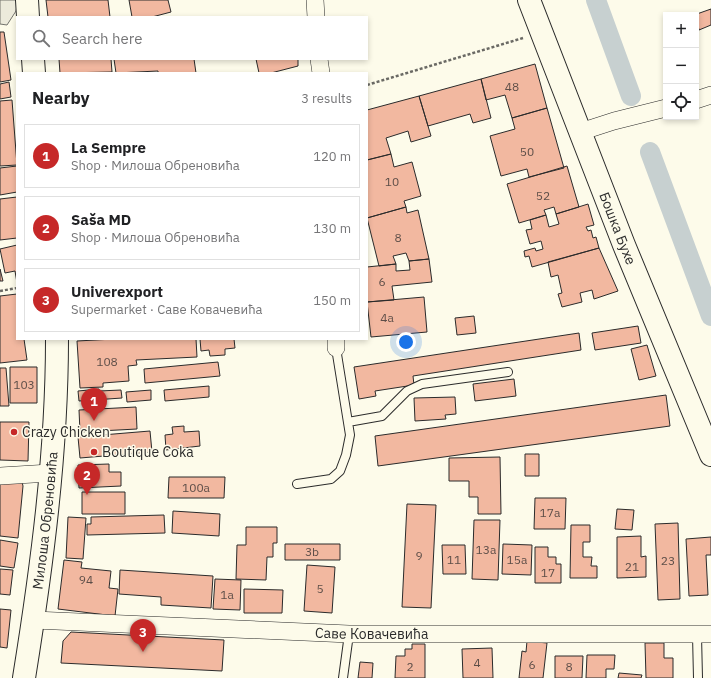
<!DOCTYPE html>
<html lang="en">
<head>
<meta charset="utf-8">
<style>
  body { margin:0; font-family:"IBM Plex Sans",sans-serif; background:#f2f2f2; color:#202124 }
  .controls { position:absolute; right:12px; top:12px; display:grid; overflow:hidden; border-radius:0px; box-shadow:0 2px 6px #0003 }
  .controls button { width:36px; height:36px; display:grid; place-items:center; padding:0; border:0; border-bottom:1px solid #e0e0e0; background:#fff; color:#202124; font:20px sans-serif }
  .you { position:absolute; left:406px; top:342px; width:14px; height:14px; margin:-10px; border:3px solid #fff; border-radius:50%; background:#1a73e8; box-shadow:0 0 0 6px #1a73e833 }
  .badge { display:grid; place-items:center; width:26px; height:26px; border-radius:50%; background:#c62828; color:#fff; font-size:13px; font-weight:700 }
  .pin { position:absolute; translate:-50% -33px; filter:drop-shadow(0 1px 2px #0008) }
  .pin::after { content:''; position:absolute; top:21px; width:14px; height:12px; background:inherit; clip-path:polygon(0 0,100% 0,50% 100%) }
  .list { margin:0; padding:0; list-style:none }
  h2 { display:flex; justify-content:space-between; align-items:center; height:52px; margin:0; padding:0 16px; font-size:17px }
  h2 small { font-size:13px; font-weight:400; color:#757577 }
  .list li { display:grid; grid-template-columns:26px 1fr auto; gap:12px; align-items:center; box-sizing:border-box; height:64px; margin:0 8px 8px; padding:0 8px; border:1px solid #e0e0e0; border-radius:0px }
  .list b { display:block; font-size:15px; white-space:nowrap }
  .list p { margin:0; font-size:13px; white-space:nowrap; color:#757577 }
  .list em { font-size:13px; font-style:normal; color:#757577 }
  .icon { flex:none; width:22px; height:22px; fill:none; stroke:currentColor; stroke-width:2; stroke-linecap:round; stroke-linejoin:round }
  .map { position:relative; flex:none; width:711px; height:678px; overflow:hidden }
  .search { position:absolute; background:#fff; box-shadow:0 2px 6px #0003; left:16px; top:16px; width:352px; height:44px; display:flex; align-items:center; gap:10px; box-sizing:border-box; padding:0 14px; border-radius:0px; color:#757577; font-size:15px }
  .panel { position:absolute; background:#fff; box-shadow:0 2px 6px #0003; left:16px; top:72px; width:352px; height:268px; border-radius:0px }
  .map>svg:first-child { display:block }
  .parking { fill:#eceadb; stroke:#74746e }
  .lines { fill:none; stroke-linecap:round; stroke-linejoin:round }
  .canal { stroke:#c7d0d0; stroke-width:20 }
  .building { fill:#f2b8a0; stroke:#2b2b2b }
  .lane-casing { stroke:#2b2b2b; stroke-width:10 }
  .street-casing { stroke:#2b2b2b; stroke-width:18 }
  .secondary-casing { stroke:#2b2b2b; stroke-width:24 }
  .path { stroke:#6a6964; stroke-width:2.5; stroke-dasharray:3 2; stroke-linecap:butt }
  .lane { stroke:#fdfbea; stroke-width:8 }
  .street { stroke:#fdfbea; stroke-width:17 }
  .secondary { stroke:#fdfbea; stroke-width:22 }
  .poi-dot { fill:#c62828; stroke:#fdfbea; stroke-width:1.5 }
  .labels { text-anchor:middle; stroke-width:3; stroke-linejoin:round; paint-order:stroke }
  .number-label { font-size:12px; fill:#5d4e48 }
  .street-label { font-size:14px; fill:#2b2b2b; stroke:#fdfbea }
  .poi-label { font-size:14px; fill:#2b2b2b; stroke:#fdfbea; text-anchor:start }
</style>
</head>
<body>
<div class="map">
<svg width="711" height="678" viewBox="0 0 711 678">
  <rect width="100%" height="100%" fill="#fdfbea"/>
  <path class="parking" d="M0 0H18L16 11 7 25 0 24Z"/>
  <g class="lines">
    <path class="canal" d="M596 0 631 96
      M650 152 711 316"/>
  </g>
  <path class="building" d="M46 0H108L110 17H48Z
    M129 0H168L171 12 152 17H132Z
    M711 9V25L699 30 696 15H694Z
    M0 32H4L11 80 0 82Z
    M59 59H111L112 72 60 73Z
    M114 59H194L196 73H158V71L116 73Z
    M256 59H298V66L271 73H259Z
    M535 64 547 108 512 118 505 95 486 100 481 79Z
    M481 79 491 118 473 123 470 114 428 126 419 96Z
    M9 82 11 97 0 99V84Z
    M419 96 431 136 411 142 408 131 386 138 391 154 367 160V110Z
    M12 100 17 165 0 166V101Z
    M547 108 564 168 529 177 527 169 501 176 490 136 515 129 512 118Z
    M391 154 394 167 412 162 421 196 404 201 406 207 367 218V160Z
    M17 166V192L0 195V168Z
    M567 166 579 207 556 214 554 207 544 210 546 215 519 223 507 184Z
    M17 197V238L0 240V199Z
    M588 204 594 225 586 227 588 231 591 230 593 238 596 237 599 248 532 267 529 256 525 257 524 251 535 248 536 251 543 249 541 241 530 244 526 230 532 229 530 220 546 215 549 227 559 224 556 214Z
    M406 207 407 213 418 210 429 259 409 261 406 253 393 256 396 264 379 266 367 218Z
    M17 245V283L15 271 5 273 0 249Z
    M599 248 618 291 594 299 592 290 580 293 582 302 562 307 558 294 562 293 558 275 551 277 548 262Z
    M429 259 432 282 392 286 394 300 367 302V267L396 264V271L410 270 409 261Z
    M0 269 3 281H0Z
    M17 294V339H24L27 360 0 363V296Z
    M424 297 427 332 371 337 367 302Z
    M474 316 476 333 457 335 455 318Z
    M638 326 641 343 595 350 592 333Z
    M579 333 581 350 413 376 414 385 375 391 376 396 359 399 354 367Z
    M114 339H196L197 357 136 360 137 365 128 366 129 381 103 383V387L80 388 77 341Z
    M200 339H234L235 348 225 349V355L210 356 209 350 201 351Z
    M647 345 656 376 639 380 631 349Z
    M218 362 220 376 145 383 144 369Z
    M10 367H37V403H10Z
    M0 368H6L9 406H0Z
    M514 379 516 396 475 401 473 384Z
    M209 386V397L165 401 164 390Z
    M99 389V391L121 390 122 398 79 401 78 391Z
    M151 390V400L127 402 126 392Z
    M666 395 670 426 378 466 375 436Z
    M455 397 456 414 445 415 446 419 415 421 414 398Z
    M136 407 137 429 80 432 79 410Z
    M0 422H29L28 461 0 460Z
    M184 426V432L199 431 200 446 166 450 165 435 173 434 172 427Z
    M150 431 152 452 80 458 78 437Z
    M525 454H539V476H525Z
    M500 457 501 514H478V497H469V481H449V458Z
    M109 464V472H121V486L79 488 78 465Z
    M169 477H225L224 498H168Z
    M0 481 22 482 23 486 18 538 0 536Z
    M82 492H125V514H82Z
    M535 498H566L565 529H534Z
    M407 504 436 505 431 608 402 607Z
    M617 509 634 510 632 530 615 529Z
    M173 511 220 514 219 536 172 533Z
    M164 515 165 533 87 535V524H91V517Z
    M68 517 86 518 83 559 66 558Z
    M474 520H500L498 580 472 579Z
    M678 523 680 599 658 600 655 524Z
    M571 525H590V542H583V557H592L591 566H597V578H570Z
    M246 527H277V543H273V557H267L266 580 236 579 237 545H246Z
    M641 536V557L646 556V577L617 578V537Z
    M711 537V555H706L708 595 689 596 686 539Z
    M0 540 18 543 14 568 0 566Z
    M285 544H340V560H285Z
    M503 544 532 545 531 575 502 574Z
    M442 545H465L466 574H443Z
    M535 547H548V557H556V564H561V583H535Z
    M64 560 82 562 81 568 111 571 109 588 118 589 115 616 58 609Z
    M307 565 335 567 332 613 304 611Z
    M0 569 13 570 10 595 0 594Z
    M120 570 213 576 211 608 161 605V597L119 594Z
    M215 579 241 580 240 610 213 609Z
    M244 589 283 590 282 613H244Z
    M0 609 11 610 7 648 0 647Z
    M71 632 224 640 222 671 61 663 63 641Z
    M527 641 547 643 543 678H519L522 651 526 652Z
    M645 643H664V658H673V678H646Z
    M412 644H425V678H395L396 656H405V649H412Z
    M492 648 493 678H463L462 649Z
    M587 655H615L614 669H606V678H586Z
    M555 656H583L582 678H555Z
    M360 662 373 663 372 678H358Z
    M619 673 642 675 641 678H618Z"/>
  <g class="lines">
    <g class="lane-casing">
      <path id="lane" d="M348 422 382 416 407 391 422 384 508 372
        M297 484 331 479 340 471 346 455 350 435 336 348
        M697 635 698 678
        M343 678 349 634"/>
    </g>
    <g class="street-casing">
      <g id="street">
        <path d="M315 0 316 17"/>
        <path d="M319 59 321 73"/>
        <path d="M696 100 711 95"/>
        <path d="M580 132 614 121 666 108"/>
        <path d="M336 339V348"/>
        <path d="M0 476 50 473"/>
        <path id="s1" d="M34 620 349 634H711"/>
      </g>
    </g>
    <g class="secondary-casing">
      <g id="secondary">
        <path d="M27 0 28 17"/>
        <path id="s2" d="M529 0 624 245 711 455"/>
        <path d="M33 59 34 73"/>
        <path id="s3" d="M24 678C42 566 57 452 57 339"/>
      </g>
    </g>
    <path class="path" d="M367 85 523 38
      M0 291 17 288"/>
    <use href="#lane" class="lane"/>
    <use href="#street" class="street"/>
    <use href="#secondary" class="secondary"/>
  </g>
  <g class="poi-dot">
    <circle cx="14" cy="432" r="4"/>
    <circle cx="94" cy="452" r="4"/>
  </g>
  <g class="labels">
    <g class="number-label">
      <text x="512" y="91">48</text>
      <text x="527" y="156">50</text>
      <text x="392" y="186">10</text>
      <text x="543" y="200">52</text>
      <text x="398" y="242">8</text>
      <text x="382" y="286">6</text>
      <text x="387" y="322">4a</text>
      <text x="107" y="366">108</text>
      <text x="24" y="389">103</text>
      <text x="196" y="492">100a</text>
      <text x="550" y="517">17a</text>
      <text x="486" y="554">13a</text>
      <text x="312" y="556">3b</text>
      <text x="419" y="560">9</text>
      <text x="454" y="564">11</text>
      <text x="517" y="564">15a</text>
      <text x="668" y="565">23</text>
      <text x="632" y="571">21</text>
      <text x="548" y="577">17</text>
      <text x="86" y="584">94</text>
      <text x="320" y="593">5</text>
      <text x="227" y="599">1a</text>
      <text x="477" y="667">4</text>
      <text x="532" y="669">6</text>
      <text x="410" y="671">2</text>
      <text x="569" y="671">8</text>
    </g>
    <g class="street-label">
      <text dy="5" stroke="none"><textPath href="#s2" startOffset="245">Бошка Бухе</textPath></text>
      <text dy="5" stroke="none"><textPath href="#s3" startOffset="159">Милоша Обреновића</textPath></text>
      <text dy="5" stroke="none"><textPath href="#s1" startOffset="338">Саве Ковачевића</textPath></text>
    </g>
    <g class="poi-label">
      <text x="22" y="437">Crazy Chicken</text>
      <text x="102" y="457">Boutique Coka</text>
    </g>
  </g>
</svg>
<div class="controls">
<button>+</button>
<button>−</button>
<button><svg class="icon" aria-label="locate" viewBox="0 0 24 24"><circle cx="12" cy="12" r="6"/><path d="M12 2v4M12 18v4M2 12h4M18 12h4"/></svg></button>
</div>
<div class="you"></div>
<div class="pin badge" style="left:94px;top:421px">1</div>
<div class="pin badge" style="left:87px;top:495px">2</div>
<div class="pin badge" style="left:143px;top:652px">3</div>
<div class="search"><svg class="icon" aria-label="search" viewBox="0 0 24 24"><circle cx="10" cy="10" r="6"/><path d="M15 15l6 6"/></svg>Search here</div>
<section class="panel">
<h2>Nearby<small>3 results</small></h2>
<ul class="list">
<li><span class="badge">1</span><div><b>La Sempre</b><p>Shop · Милоша Обреновића</p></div><em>120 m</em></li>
<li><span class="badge">2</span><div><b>Saša MD</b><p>Shop · Милоша Обреновића</p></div><em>130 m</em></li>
<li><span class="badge">3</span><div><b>Univerexport</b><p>Supermarket · Саве Ковачевића</p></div><em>150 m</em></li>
</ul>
</section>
</div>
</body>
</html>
